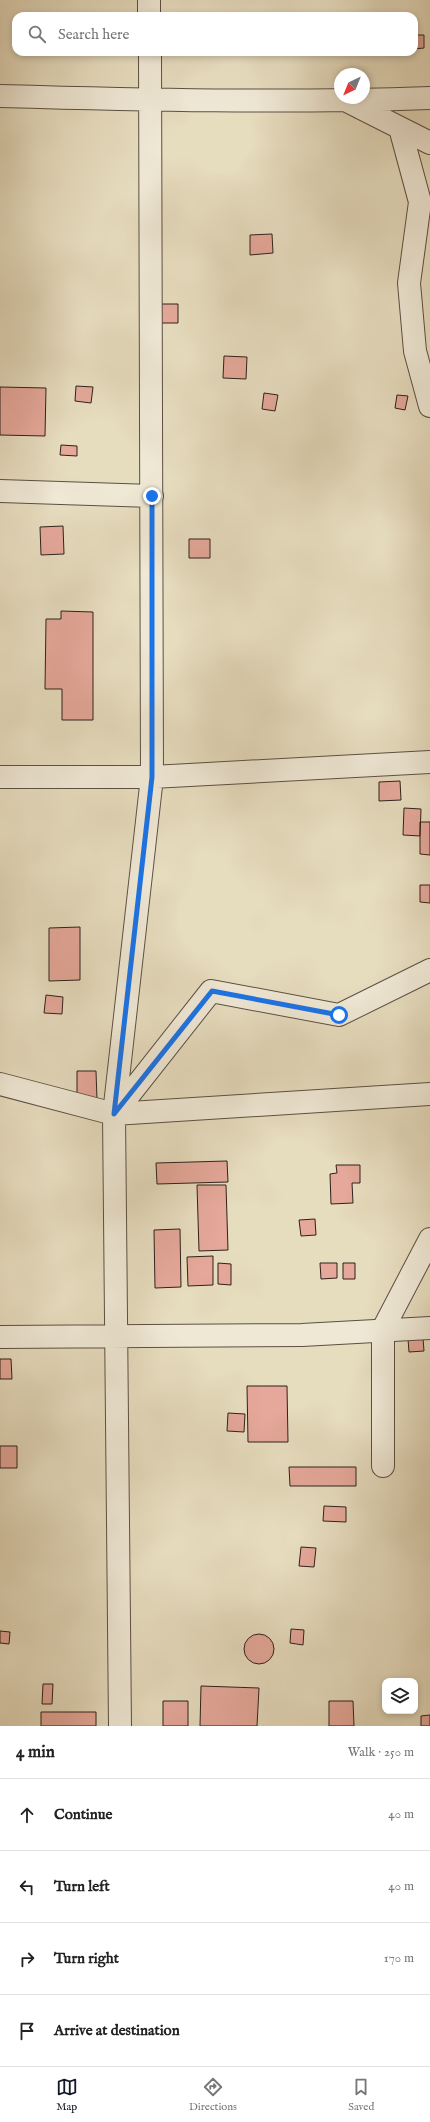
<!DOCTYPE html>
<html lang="en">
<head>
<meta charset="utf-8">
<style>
  body { margin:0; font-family:"IM FELL English",serif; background:#f2f2f2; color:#222 }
  .controls { position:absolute; right:12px; bottom:12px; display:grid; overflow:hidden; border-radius:8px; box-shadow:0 2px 6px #0003 }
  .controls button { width:36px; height:36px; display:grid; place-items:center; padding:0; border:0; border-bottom:1px solid #e0e0e0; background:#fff; color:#222; font:20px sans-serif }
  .compass { position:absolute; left:334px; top:68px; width:36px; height:36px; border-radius:50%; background:#fff; box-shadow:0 2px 6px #0003; rotate:223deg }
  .stop { position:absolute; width:12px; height:12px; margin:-9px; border:3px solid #1a73e8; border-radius:50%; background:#fff }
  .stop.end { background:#1a73e8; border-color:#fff; box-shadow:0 1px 4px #0008 }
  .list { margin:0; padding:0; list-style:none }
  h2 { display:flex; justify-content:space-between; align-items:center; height:52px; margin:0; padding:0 16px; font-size:17px }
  h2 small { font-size:13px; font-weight:400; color:#767676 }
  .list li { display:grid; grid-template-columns:26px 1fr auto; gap:12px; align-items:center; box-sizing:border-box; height:72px; padding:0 16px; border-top:1px solid #e0e0e0 }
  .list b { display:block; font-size:15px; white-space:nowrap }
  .list em { font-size:13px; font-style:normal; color:#767676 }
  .icon { flex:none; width:22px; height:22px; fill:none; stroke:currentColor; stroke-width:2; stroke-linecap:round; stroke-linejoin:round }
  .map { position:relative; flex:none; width:430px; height:1726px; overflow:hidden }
  .search { position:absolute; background:#fff; box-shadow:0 2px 6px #0003; left:12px; right:12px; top:12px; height:44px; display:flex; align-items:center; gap:10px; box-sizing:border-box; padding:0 14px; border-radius:12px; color:#767676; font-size:15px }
  .sheet { height:340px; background:#fff }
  nav { display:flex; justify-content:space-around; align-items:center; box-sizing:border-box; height:56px; border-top:1px solid #e0e0e0; background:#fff; font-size:11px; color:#767676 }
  nav a { display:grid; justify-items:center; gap:2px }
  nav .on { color:#111827 }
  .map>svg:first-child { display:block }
  .building { fill:#e5a89a; stroke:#2e211b }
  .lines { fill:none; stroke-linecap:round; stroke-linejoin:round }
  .minor-casing { stroke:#5c5044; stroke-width:24 }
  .minor { stroke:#efe8d5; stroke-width:22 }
  .route { stroke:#1a73e8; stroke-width:5 }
</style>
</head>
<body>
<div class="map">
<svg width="430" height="1726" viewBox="0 0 430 1726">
  <rect width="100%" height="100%" fill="#e6dcbe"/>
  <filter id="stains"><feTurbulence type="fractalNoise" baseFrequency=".005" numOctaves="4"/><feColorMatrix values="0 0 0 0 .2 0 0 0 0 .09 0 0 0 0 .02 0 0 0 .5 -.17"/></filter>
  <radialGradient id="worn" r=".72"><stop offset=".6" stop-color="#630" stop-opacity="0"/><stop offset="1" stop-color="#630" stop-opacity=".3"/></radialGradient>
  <path class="building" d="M414 35H424V48L414 49Z
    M272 234 273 253 250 255V235Z
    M158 304H178V323H159Z
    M224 356 247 357 246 379 223 378Z
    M76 386 93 387 91 403 75 401Z
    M0 387 46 388 45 436 0 435Z
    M264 393 278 395 275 411 262 409Z
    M397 395 408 396 405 410 395 408Z
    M61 445 77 446V456L60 455Z
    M63 526 64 554 41 555 40 527Z
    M189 539H210V558H189Z
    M61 611 93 612V720H62V689H45L46 619H61Z
    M400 781 401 800 379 801V782Z
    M404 808 421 809 420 836 403 835Z
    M420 822H430V855L420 854Z
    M420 885H430V903L420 902Z
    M80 927V980L49 981V928Z
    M46 995 63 997 62 1014 44 1013Z
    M77 1071H96L97 1100H77Z
    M227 1161 228 1182 157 1184 156 1163Z
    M336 1165H360V1183H352L353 1203 331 1204 330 1174 337 1173Z
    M197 1185H226L228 1250 199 1251Z
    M315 1219 316 1235 301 1236 299 1220Z
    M180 1229 181 1287 155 1288 154 1230Z
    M213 1256V1285L188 1286 187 1257Z
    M218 1263 231 1264V1285L218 1284Z
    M320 1263H337V1278L321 1279Z
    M343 1263H355V1279H343Z
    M423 1338 424 1351 409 1352 408 1339Z
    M0 1359H11L12 1379H0Z
    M247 1386H287L288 1442H248Z
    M228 1413 245 1414 244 1432 227 1431Z
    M0 1446H17V1468H0Z
    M289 1467H356V1486H290Z
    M324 1506 346 1507V1522L323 1521Z
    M301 1547 316 1548 314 1567 299 1566Z
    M291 1629 304 1630 303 1645 290 1643Z
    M0 1631 10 1632 9 1644 0 1643Z
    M244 1649a15 15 0 1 1 30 0a15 15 0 1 1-30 0Z
    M43 1684H53L52 1704H42Z
    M201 1686 259 1688 257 1726H200Z
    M163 1701H188V1726H163Z
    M329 1701H353L354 1726H329Z
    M41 1712H96V1726H41Z
    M430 1715V1726H421V1716Z"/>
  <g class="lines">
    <g class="minor-casing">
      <path id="minor" d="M149 0V16
        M0 96C143 100 287 103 430 98
        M349 102 430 143
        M400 128 420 202 409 283 415 351 430 406
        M0 491 152 496
        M0 777H152L430 762
        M0 1084 114 1114 430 1094
        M114 1114 152 777 150 52
        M0 1337 302 1335 430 1328
        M383 1466V1329L430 1239
        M120 1726 114 1114 211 991 339 1015 430 970"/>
    </g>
    <use href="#minor" class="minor"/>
  </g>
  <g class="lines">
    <path class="route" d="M152 496V777L114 1114 212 991 339 1015"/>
  </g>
  <rect width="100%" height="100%" filter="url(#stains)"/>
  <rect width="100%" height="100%" fill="url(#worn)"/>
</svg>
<div class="controls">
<button><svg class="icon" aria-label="layers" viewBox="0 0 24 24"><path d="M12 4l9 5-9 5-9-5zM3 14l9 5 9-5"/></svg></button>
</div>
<svg class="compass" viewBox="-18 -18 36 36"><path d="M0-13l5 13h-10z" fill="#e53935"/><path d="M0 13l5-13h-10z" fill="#767676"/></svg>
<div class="stop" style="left:339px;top:1015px"></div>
<div class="stop end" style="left:152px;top:496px"></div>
<div class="search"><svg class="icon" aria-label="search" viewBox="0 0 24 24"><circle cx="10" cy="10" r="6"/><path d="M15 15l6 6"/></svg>Search here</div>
</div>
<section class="sheet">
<h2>4 min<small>Walk · 250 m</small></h2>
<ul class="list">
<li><svg class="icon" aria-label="ahead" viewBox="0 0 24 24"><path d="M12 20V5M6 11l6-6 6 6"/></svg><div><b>Continue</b></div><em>40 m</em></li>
<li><svg class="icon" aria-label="left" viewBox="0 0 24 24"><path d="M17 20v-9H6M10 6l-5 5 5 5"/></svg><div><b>Turn left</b></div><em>40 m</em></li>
<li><svg class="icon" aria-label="right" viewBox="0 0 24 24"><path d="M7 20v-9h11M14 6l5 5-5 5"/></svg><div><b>Turn right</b></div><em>170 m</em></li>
<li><svg class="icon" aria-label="arrive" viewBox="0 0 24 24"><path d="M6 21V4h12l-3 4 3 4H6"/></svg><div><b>Arrive at destination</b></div></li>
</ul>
</section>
<nav>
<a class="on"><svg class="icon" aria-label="map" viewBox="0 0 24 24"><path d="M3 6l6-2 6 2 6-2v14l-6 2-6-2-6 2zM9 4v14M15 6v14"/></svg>Map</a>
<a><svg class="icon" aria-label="directions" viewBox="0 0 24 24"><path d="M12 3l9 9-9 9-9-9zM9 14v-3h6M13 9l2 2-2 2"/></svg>Directions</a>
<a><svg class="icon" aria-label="saved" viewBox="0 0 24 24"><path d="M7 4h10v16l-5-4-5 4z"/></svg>Saved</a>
</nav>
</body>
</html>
